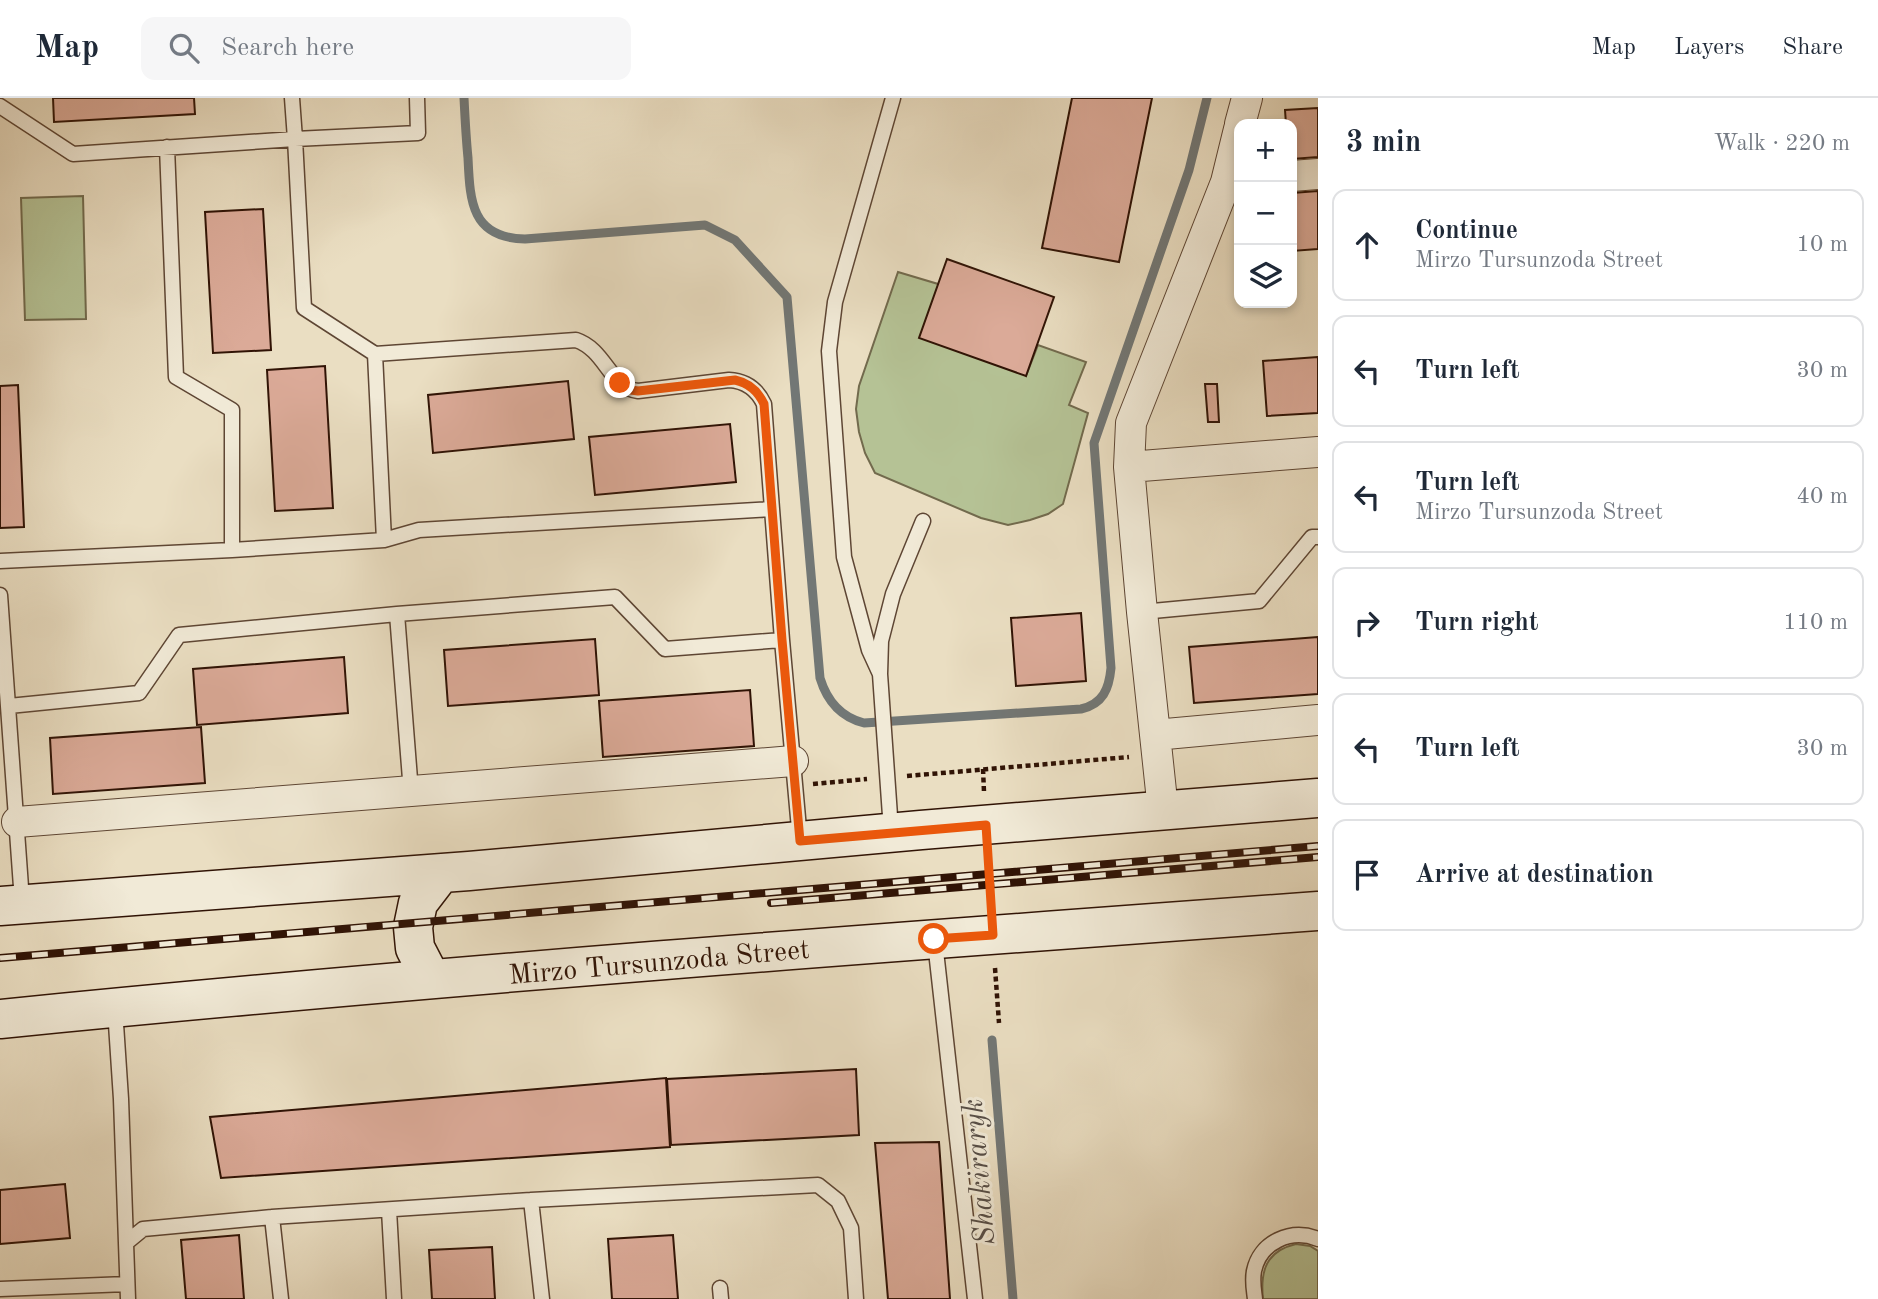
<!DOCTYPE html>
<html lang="en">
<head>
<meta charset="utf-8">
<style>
  body { margin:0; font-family:"Old Standard TT",serif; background:#f6f6f7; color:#1f2937 }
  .controls { position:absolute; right:21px; top:21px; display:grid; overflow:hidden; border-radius:14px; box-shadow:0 4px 10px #0003 }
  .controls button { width:63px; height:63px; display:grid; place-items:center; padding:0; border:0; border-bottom:2px solid #e0e1e3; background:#fff; color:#1f2937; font:35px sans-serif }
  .stop { position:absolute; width:21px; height:21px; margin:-16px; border:5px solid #ea580c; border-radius:50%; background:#fff }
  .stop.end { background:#ea580c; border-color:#fff; box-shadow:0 2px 7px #0008 }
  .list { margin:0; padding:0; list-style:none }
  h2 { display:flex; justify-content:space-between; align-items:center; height:91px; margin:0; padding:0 28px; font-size:30px }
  h2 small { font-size:23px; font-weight:400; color:#747a83 }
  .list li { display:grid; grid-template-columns:46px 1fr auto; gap:21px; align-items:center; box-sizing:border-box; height:112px; margin:0 14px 14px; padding:0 14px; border:2px solid #e0e1e3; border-radius:14px }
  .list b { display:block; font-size:26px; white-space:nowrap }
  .list p { margin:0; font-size:23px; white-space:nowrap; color:#747a83 }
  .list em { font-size:23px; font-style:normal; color:#747a83 }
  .icon { flex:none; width:38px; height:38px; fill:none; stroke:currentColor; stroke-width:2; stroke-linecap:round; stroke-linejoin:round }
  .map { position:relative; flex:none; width:1318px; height:1201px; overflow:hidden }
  header { display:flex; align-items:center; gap:42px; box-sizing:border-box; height:98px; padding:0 35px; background:#fff; border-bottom:2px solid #e0e1e3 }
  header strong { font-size:33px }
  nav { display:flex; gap:38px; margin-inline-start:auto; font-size:24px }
  .search { width:490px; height:63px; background:#f6f6f7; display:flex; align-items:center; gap:18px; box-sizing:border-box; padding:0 24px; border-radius:14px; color:#747a83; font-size:26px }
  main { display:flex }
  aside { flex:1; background:#fff }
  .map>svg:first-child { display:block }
  .green { fill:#b5c295; stroke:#726a4d; stroke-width:2 }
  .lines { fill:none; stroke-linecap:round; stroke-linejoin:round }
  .stream { stroke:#727775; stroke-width:9 }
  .building { fill:#dbaa98; stroke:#301305; stroke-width:2 }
  .service-casing { stroke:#5e4634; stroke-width:17 }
  .minor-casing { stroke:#5e4634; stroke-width:32 }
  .secondary-casing { stroke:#301305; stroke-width:41 }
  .path { stroke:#301305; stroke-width:4.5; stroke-dasharray:5 3.5; stroke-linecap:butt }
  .service { stroke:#f1ead7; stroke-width:14 }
  .minor { stroke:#f1ead7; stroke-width:30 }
  .secondary { stroke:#f1ead7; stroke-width:38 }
  .rail-casing { stroke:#301305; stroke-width:8 }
  .rail { stroke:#f1ead7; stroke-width:5; stroke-dasharray:16; stroke-linecap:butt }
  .route { stroke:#ea580c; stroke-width:9 }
  .labels { text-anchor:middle; stroke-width:6; stroke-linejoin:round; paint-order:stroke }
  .street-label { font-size:28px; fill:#301305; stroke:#f1ead7 }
  .water-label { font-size:30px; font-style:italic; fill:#564d46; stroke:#f1ead7 }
</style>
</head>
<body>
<header>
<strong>Map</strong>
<div class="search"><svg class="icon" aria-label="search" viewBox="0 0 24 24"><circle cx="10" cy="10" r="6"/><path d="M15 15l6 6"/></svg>Search here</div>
<nav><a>Map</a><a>Layers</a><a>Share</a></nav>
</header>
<main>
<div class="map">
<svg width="1318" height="1201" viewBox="0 0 1318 1201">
  <rect width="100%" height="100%" fill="#eadec2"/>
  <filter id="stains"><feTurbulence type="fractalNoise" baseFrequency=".00286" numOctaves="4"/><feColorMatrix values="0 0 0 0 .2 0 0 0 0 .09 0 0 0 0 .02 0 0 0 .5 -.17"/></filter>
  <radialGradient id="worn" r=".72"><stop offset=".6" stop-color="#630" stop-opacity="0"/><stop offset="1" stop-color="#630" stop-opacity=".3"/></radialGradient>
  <path class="green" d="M83 98 86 221 25 222 21 100Z
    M898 174 938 186 1026 278 1038 247 1086 264 1069 307 1088 315 1063 406 1048 416 1030 422 1008 427 981 420 875 375 865 355 859 334 856 311 859 288Z
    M1296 1146 1310 1148 1318 1153V1201H1263C1260 1173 1266 1153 1296 1146Z"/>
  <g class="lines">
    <path class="stream" d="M464 0C465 20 466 40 468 60 470 103 471 140 525 141L705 127 735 142 787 199 820 580C827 603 840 619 864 625L1081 611C1103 606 1109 591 1111 570L1094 345 1189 72 1207 0
      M992 942 1013 1201"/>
  </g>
  <path class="building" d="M53 0H194L195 16 54 24Z
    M1072 0H1152L1119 164 1042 150Z
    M1318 10V59L1292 61V26H1286L1285 12Z
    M1318 93V151L1292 153V95Z
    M263 111 271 252 213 255 205 114Z
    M947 161 1054 199 1026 278 919 240Z
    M1318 259V315L1267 318 1263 263Z
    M325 268 333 410 275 413 267 272Z
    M568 283 574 341 433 355 428 297Z
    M1205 286H1217L1219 324H1208Z
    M18 287 24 429 0 430V288Z
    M730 326 736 384 595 397 589 339Z
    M1081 515 1086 583 1016 588 1011 520Z
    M1318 539V596L1194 605 1189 549Z
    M595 541 599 597 448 608 444 552Z
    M344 559 348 615 197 627 193 571Z
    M750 592 754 648 603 659 599 603Z
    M201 629 205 685 53 696 50 640Z
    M856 971 859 1037 671 1047 667 981Z
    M666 980 670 1049 221 1080 210 1019Z
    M939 1044 950 1201H888L875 1045Z
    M65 1086 70 1140 0 1146V1092Z
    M239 1137 244 1201H186L181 1142Z
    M673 1137 678 1201H612L608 1141Z
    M492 1149 495 1201H432L429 1152Z"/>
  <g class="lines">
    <g class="service-casing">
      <path id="service" d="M292 0 295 41 418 35 417 0
        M0 8 73 56 295 41 304 210 375 256 576 242C606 252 610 290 638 293L729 282C746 283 757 291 764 306L782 542 800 742
        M167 49 176 279 232 312V452
        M375 256 384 442
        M0 463 232 452 384 442 419 432 771 411
        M0 497 22 803
        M1142 514 1259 503 1312 439H1318
        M397 516 411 694
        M880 576 869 552 844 459 829 253 835 204 893 0
        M9 608 139 595 179 537 397 516 615 499 665 551 782 542
        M891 732 880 576 881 543 893 496 923 423
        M935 844 975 1201
        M115 911 121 1001 126 1145
        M531 1102 542 1201
        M389 1112 394 1201
        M272 1119 281 1201
        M720 1190 721 1201
        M0 1191 127 1186
        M128 1201 126 1145 143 1131 272 1119 531 1102 818 1087 838 1103 851 1130 856 1201
        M1255 1201C1254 1192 1252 1183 1254 1173 1260 1144 1291 1130 1318 1141"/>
    </g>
    <g class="minor-casing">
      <path id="minor" d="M1240 26 1247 0
        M1292 78 1318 76
        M1129 369 1318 354
        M1155 637 1318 622
        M1163 712 1142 514 1129 369 1131 325 1226 84 1239 31
        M17 724 793 663"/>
    </g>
    <g class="secondary-casing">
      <path id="secondary" d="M0 808 469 773 921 732 1318 700
        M431 881 415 850 413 829 418 805 441 775
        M0 921C439 877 878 845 1318 813"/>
    </g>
    <path class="path" d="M983 671 984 694
      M907 678 1129 659
      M813 686 867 681
      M988 758 991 806
      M995 870 999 925"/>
    <use href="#service" class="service"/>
    <use href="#minor" class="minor"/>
    <use href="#secondary" class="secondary"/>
    <g class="rail-casing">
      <path id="rail" d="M771 805 1318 759
        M0 860 1318 748"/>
    </g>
    <use href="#rail" class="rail"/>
  </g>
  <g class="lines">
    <path class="route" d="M620 285 631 292 638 293 735 282C749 285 758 293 764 306L782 542 800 743 986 727 993 837 934 841"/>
  </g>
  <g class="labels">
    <g class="street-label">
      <text transform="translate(659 863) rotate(-5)" y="10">Mirzo Tursunzoda Street</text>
    </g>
    <g class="water-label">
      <text transform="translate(978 1074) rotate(-95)" y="10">Shakiraryk</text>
    </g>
  </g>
  <rect width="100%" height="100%" filter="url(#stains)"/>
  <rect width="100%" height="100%" fill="url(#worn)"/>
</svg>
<div class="controls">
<button>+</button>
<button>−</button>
<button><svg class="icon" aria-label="layers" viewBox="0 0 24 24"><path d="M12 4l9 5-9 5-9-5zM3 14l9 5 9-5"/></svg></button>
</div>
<div class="stop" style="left:934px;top:841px"></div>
<div class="stop end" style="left:620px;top:285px"></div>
</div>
<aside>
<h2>3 min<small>Walk · 220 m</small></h2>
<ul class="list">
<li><svg class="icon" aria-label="ahead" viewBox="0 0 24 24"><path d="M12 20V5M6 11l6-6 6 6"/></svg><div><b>Continue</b><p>Mirzo Tursunzoda Street</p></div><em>10 m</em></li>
<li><svg class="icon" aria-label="left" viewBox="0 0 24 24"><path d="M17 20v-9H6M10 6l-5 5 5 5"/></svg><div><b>Turn left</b></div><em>30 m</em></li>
<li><svg class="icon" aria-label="left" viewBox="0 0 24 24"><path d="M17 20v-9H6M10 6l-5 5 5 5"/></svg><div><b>Turn left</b><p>Mirzo Tursunzoda Street</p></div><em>40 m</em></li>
<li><svg class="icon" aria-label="right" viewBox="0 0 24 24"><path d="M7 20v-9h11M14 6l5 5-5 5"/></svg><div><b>Turn right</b></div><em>110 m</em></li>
<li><svg class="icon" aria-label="left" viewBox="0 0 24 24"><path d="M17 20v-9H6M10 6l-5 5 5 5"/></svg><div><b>Turn left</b></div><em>30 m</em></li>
<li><svg class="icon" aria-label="arrive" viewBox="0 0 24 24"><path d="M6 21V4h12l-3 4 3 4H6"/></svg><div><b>Arrive at destination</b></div></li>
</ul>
</aside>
</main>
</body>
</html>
